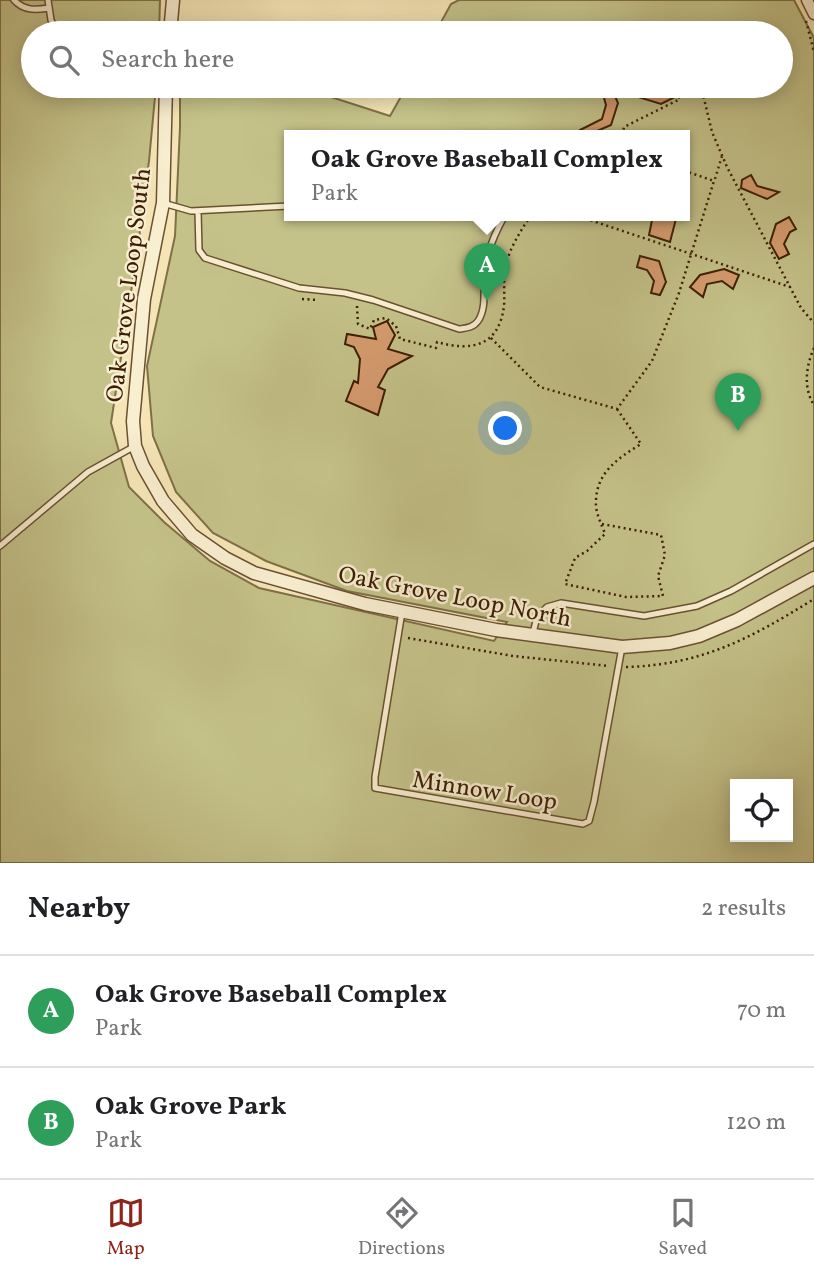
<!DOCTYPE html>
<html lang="en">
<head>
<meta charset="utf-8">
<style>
  body { margin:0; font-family:Vollkorn,serif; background:#f2f2f2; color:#202124 }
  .controls { position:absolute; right:21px; bottom:21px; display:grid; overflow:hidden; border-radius:0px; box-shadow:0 4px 18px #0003 }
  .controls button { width:63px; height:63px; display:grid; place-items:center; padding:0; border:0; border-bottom:2px solid #e0e0e0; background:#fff; color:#202124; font:35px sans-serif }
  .you { position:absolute; left:506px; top:429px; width:24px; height:24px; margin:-18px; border:5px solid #fff; border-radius:50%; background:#1a73e8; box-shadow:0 0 0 10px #1a73e833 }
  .badge { display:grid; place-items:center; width:46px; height:46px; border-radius:50%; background:#8f2418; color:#fff; font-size:23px; font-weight:700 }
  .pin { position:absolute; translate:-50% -58px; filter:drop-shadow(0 2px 4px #0008) }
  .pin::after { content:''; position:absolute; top:37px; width:24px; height:21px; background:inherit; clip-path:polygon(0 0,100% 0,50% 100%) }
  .popup { position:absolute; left:284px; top:130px; width:406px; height:91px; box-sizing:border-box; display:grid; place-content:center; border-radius:0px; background:#fff; filter:drop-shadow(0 2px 5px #0005); font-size:23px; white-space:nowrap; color:#757577 }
  .popup b { font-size:26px; color:#202124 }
  .popup::after { content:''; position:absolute; left:50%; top:100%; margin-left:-14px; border:14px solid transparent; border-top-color:#fff }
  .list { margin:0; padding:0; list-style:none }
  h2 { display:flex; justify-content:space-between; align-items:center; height:91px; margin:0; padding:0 28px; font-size:30px }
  h2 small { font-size:23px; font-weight:400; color:#757577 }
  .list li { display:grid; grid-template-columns:46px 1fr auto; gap:21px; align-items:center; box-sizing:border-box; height:112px; padding:0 28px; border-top:2px solid #e0e0e0 }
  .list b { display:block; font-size:26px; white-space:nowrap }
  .list p { margin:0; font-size:23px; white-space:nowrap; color:#757577 }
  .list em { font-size:23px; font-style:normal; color:#757577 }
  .icon { flex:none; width:38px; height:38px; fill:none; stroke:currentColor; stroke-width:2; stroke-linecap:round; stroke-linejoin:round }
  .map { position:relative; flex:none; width:814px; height:863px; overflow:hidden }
  .search { position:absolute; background:#fff; box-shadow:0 4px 18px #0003; left:21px; right:21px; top:21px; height:77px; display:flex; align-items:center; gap:18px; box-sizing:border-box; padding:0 24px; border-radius:38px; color:#757577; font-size:26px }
  .sheet { height:315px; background:#fff }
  nav { display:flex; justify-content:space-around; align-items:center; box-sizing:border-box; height:98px; border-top:2px solid #e0e0e0; background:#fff; font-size:19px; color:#757577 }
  nav a { display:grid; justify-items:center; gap:4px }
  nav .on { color:#8f2418 }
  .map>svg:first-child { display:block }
  .green { fill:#c4c289; stroke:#807047; stroke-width:2; fill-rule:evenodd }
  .building { fill:#d69c6e; stroke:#3d1e05; stroke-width:2 }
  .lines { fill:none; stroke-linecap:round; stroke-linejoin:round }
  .service-casing { stroke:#6b5031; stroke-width:8 }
  .minor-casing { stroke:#6b5031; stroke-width:13 }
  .tertiary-casing { stroke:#6b5031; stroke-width:15 }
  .path { stroke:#3d1e05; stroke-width:2.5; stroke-dasharray:2 3.5; stroke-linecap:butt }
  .service { stroke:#f8eed0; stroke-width:5 }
  .minor { stroke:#f8eed0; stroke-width:10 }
  .tertiary { stroke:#f8eed0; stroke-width:12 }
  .labels { text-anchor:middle; stroke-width:5; stroke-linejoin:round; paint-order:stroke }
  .street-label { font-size:24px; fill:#3d1e05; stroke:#f8eed0 }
</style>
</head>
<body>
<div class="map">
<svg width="814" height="863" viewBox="0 0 814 863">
  <rect width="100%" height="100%" fill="#f5e5b6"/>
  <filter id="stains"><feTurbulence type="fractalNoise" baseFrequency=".00286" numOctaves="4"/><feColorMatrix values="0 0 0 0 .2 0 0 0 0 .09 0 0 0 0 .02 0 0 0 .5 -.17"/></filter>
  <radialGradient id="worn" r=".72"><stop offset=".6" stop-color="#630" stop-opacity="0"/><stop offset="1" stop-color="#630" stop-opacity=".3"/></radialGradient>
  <path class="green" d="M0 0H160L159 33H33V86H156L149 161 138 246 111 423 129 487 164 522 210 561 259 588 494 641 507 622 347 591 266 561 213 533 176 492 153 436 147 366 175 236 180 127V86H297L390 116 407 86H781V33H435L451 4 459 0H794L814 38V863H0ZM289 135H685V215H289ZM735 784H788V837H735Z"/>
  <path class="building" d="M632 86H649L662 91 672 86 677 96 661 104 638 97Z
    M612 89 618 103 611 125 588 135H582L580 130 602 119 606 105 603 94Z
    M751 175 757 186 779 192 767 199 741 188 742 180Z
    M653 215H677L670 242 649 235Z
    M789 217 796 229 790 232 784 244 789 254 779 259 770 243 776 224Z
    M640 256 659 261 666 282 660 295 651 293 654 281 647 270 637 267Z
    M724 269 739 275 733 289 722 281 707 284 703 297 690 287 700 275Z
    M387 321 395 335 388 349 412 356 388 369 378 387 385 390 378 415 346 401 354 381 358 383 360 359 354 347 345 344 347 334 376 339 373 327Z"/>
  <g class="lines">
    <g class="service-casing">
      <path id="service" d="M14 0C24 11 35 10 49 8
        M48 0 51 20 57 33
        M163 203 191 211 289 206
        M198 211 199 250 205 258 299 288 345 293 373 300 459 329C466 328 473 328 478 321 488 307 482 283 485 267 488 249 496 231 505 215
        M0 546 88 472 135 446
        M402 612 375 777V788L583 824 589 821 594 802 622 647
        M533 633 537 617 547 607 561 603 644 616 697 606 731 591 814 544"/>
    </g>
    <g class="minor-casing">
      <path id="minor" d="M807 0 814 14"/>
    </g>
    <g class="tertiary-casing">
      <path id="tertiary" d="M170 33 173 0
        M166 86 163 203 144 299 133 421 135 446 143 466 163 501 192 535 225 558 254 573 365 604 496 630 622 647 670 643 699 636 737 620 814 578"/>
    </g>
    <path class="path" d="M806 21 814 52
      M701 86 712 132 727 167 801 308 814 323
      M622 135 624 127 680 99 675 89 680 86
      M715 179 722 156
      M575 215 790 287
      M302 299 317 300
      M357 306 358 324 370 329 374 320 386 318 396 326 400 339 436 348 437 342C472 352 499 346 504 306 505 294 503 280 505 268 509 249 520 232 531 215
      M491 338 540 387 617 409 652 361 679 293 714 181 685 171
      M814 348C806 366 803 388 814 405
      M602 524 661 535 665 555 658 576 663 596 626 597 565 584 575 558 587 551 605 534C602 525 595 512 596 502 596 473 618 458 641 444L617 409
      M408 638 513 656 609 666
      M626 667C702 665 751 638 814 599"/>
    <use href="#service" class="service"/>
    <use href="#minor" class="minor"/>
    <use href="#tertiary" class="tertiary"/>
  </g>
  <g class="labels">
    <g class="street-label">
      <text transform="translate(128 285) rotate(-83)" y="8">Oak Grove Loop South</text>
      <text transform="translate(455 596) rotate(11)" y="8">Oak Grove Loop North</text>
      <text transform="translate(485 790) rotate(9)" y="8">Minnow Loop</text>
    </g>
  </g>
  <rect width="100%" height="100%" filter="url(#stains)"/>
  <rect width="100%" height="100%" fill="url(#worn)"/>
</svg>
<div class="controls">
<button><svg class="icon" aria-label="locate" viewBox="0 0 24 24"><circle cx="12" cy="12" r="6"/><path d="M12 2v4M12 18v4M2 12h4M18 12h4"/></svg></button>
</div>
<div class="you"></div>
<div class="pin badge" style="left:487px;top:301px;background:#2e9e5b">A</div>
<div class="popup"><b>Oak Grove Baseball Complex</b>Park</div>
<div class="pin badge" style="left:738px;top:431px;background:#2e9e5b">B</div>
<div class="search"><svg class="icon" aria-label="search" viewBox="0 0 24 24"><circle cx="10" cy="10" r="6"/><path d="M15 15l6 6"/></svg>Search here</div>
</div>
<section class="sheet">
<h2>Nearby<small>2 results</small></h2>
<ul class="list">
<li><span class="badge" style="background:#2e9e5b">A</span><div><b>Oak Grove Baseball Complex</b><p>Park</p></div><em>70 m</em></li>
<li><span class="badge" style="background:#2e9e5b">B</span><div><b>Oak Grove Park</b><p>Park</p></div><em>120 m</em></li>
</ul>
</section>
<nav>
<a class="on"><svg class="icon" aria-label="map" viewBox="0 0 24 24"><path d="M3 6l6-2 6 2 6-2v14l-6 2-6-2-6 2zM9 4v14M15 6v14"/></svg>Map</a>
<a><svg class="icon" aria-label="directions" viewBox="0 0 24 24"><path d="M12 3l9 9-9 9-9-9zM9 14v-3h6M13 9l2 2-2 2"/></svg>Directions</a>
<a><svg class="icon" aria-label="saved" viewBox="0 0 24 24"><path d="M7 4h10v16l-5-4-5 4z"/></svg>Saved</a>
</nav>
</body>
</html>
